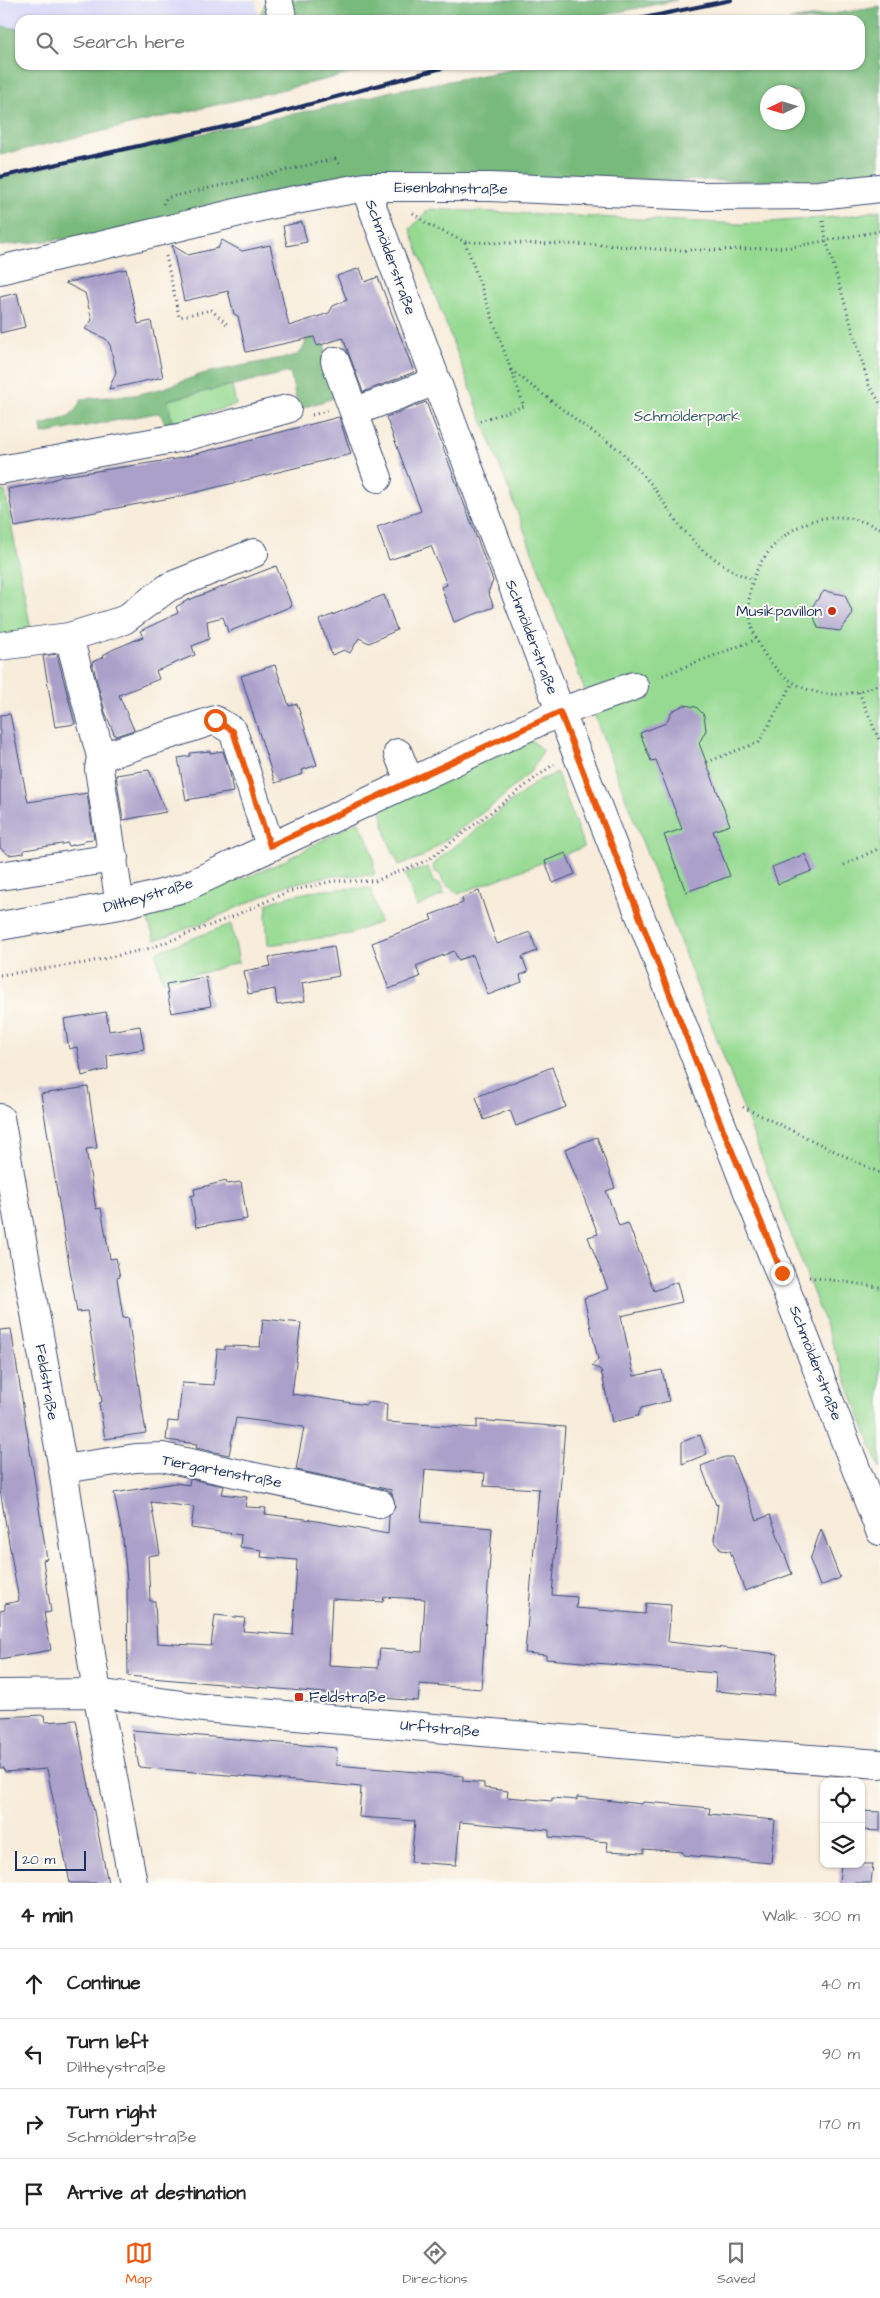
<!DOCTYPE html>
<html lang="en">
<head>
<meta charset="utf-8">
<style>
  body { margin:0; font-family:"Architects Daughter",sans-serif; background:#f6f6f6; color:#222 }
  .controls { position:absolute; right:15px; bottom:15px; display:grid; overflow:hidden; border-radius:10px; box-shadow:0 1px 4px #0004 }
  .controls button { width:45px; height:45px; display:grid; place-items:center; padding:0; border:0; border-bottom:1px solid #e0e0e0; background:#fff; color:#222; font:25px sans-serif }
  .compass { position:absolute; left:760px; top:85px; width:45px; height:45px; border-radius:50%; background:#fff; box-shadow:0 1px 4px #0004; rotate:266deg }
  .scale { position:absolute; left:15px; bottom:12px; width:71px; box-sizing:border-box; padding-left:5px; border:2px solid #1b2f5e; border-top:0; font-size:14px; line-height:18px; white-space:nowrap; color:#1b2f5e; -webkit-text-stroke:4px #fdfcf7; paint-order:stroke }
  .stop { position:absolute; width:15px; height:15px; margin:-11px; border:4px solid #ea580c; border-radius:50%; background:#fff }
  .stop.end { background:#ea580c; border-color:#fff; box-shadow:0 1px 5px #0008 }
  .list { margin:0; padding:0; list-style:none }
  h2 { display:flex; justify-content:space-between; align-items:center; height:65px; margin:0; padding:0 20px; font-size:21px }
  h2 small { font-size:16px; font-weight:400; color:#767676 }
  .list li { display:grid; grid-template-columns:32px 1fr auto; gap:15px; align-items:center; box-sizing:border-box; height:70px; padding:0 20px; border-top:1px solid #e0e0e0 }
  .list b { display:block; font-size:19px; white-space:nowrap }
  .list p { margin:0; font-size:16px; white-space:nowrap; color:#767676 }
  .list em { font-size:16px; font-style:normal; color:#767676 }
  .icon { flex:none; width:28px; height:28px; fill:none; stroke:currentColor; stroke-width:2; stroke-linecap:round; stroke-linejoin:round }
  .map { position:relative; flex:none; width:880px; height:1883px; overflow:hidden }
  .search { position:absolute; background:#fff; box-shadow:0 1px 4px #0004; left:15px; right:15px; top:15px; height:55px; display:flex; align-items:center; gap:12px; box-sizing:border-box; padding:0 18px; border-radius:15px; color:#767676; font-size:19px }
  .sheet { height:345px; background:#fff }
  nav { display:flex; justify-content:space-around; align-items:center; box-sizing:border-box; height:70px; border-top:1px solid #e0e0e0; background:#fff; font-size:14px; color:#767676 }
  nav a { display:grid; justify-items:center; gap:2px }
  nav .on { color:#ea580c }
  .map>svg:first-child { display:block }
  .built { fill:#d7d7f8 }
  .green { fill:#96da92; stroke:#588478 }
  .forest { fill:#78ba7c; stroke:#4a746d; fill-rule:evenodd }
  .building { fill:#aaa0ca; fill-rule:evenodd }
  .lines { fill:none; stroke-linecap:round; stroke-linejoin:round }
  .minor-casing { stroke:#3c4b71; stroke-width:30 }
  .path { stroke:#3c4b71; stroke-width:3; stroke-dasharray:1 4; stroke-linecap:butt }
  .minor { stroke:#fff; stroke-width:28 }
  .rail { stroke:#1b2f5e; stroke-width:4 }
  .route { stroke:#ea580c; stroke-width:6 }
  .poi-dot { fill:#c8321e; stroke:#fdfcf7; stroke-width:2 }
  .labels { text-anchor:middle; stroke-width:4; stroke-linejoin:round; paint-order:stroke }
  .street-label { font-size:15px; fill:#1b2f5e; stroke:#fdfcf7 }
  .park-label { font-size:15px; fill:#3a5a6b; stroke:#fdfcf7 }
  .poi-label { font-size:15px; fill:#1b2f5e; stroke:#fdfcf7; text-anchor:end }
</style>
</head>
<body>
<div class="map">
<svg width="880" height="1883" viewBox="0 0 880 1883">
  <rect width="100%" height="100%" fill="#fdfcf7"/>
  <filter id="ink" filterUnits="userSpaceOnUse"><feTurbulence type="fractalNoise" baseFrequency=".02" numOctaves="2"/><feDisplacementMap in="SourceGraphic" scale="10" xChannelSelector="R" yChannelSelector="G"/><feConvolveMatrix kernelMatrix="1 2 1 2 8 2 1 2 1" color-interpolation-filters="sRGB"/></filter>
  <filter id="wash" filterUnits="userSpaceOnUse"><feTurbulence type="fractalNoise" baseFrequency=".0096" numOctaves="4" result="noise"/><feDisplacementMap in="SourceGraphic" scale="20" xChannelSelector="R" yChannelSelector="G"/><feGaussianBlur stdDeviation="1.12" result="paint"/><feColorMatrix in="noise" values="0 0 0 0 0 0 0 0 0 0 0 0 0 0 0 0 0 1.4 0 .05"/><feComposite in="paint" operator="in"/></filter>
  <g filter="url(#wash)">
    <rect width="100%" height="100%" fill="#f8ecda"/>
    <path class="built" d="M0 0H255L259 16 228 20H20V29L0 25Z"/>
    <path class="green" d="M429 209 742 224 848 216 880 210V1469L410 229Z
      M232 385 236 405 172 423 168 400Z
      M0 491H5L31 630 0 638Z
      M529 738 543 751 532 770 497 802 422 857 399 865 387 838 381 809Z
      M557 773 584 847 458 894 443 882 440 874 435 872 433 868 435 862 539 780Z
      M358 821C367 835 376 858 374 875L330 876 287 885 205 922 155 940 144 910 247 877 280 863Z
      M428 867 433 882 440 884 444 894 417 907 405 874Z
      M371 888 380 922 350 934 268 945 266 916 267 904C301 889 335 889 371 888Z
      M231 924 239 962 202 973 162 981 156 952Z"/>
    <path class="forest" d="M267 0H677L580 20H228L259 16Z
      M880 7V172L810 182 369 176 88 236 0 246V177L345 103 392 91 540 65H860V20H789ZM768 92H798V122H768Z
      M0 26 20 29V65H388L0 155Z
      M310 319 317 345H325L324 362 334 398 298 409 290 372 168 400 172 423H165L160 414 157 413 42 434 41 425C58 420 75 419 81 399L135 395 164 388 205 373 297 355C309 345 306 336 303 321Z"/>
    <g id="blocks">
      <path class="building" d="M302 222 307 242 287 246 283 226Z
        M222 240 242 251 270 245 289 326 329 313 333 306 347 300 337 276 360 268 365 282 378 277 414 372 363 392 343 338 317 346 314 337 246 352 238 316 234 314 228 291 184 301 172 245 188 255 218 248Z
        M126 269 138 324 151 321 163 377 109 389 116 372 110 345 106 339 85 329 92 320 85 293 65 283Z
        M17 293 25 327 0 333V297Z
        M426 402 493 581 488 592 494 607 454 622 441 587 447 585 431 546 389 560 377 527 421 511 386 417Z
        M339 417 351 454 181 496 15 527 8 489 47 482 63 476 176 459Z
        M276 566 292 606 228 632 223 617 207 621 209 639 192 646 195 655 156 671 159 679 119 695 134 730 115 736 105 712 92 662 104 657 103 655 114 649 143 637 140 631 178 613 176 607 186 601Z
        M824 591 845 595 853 614 840 631 818 628 811 608Z
        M384 595 397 630 369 643 359 638 350 653 344 650 332 655 319 620Z
        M57 654 75 724 55 727 43 656Z
        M275 665 289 706 297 704 317 765 302 770 303 774 275 783 241 676Z
        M684 705 696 707 704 715 706 730 699 743 730 825 713 831 730 876 686 892 664 835 682 829 656 760 651 761 640 733 666 723 672 711Z
        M10 714 28 802 87 793 94 839 85 840 83 843 68 846V843L24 850V853L9 855 0 848V715Z
        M210 751V753L223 751 230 773 233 792 186 800 178 758 190 756V753Z
        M149 770 166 812 123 820 116 775Z
        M566 853 575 874 553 883 545 861Z
        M805 854 812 871 778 884 772 867Z
        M479 891 497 944 530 932 537 951 522 957 528 972 520 975 522 982 488 995 473 955 458 960 454 951 416 966 420 977 389 989 372 943 432 920 430 915 463 903 462 898Z
        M334 946 339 976 302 983 305 1001 277 1005 275 989 248 994 244 971 271 966 269 957Z
        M206 977 211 1006 171 1013 166 984Z
        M106 1012 109 1031 140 1026 144 1049 107 1055 108 1069 82 1076 77 1047 69 1049 64 1019Z
        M552 1067 566 1107 516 1126 510 1110 484 1120 476 1097Z
        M88 1087 97 1148 86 1149 96 1209 101 1208 110 1259 116 1258 120 1277 117 1278 123 1318 128 1317 146 1433 105 1439 99 1403 102 1402 87 1311 77 1312 41 1094Z
        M597 1137 615 1188 606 1191 619 1226 628 1223 654 1291 677 1282 682 1302 621 1316 634 1376 662 1370 669 1401 641 1408 638 1416 612 1422 601 1370 592 1366 598 1359 584 1298 608 1289 588 1237 598 1234 565 1149Z
        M226 1181 227 1184 241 1182 247 1219 196 1227 191 1196 195 1195 194 1189Z
        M263 1319 301 1323 292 1394 366 1405 367 1402 387 1404 386 1422 477 1428V1420L565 1427 552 1595 577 1597 576 1608 611 1611 645 1614 646 1603 671 1605 668 1642 778 1654 774 1696 715 1691 716 1673 546 1659V1655L525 1653 539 1489 484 1486 485 1473 425 1469 421 1522 492 1528 481 1689 420 1684 418 1701 128 1676 127 1581 123 1539 114 1493 175 1483 189 1485 190 1479 224 1486 222 1494 247 1497 245 1507 266 1508 265 1514 305 1519 388 1534 389 1516 395 1507 391 1490 296 1470 304 1427 236 1418 229 1455 196 1448 197 1444 166 1440 168 1421 178 1422 182 1383 214 1385 217 1349 225 1350V1346L260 1347ZM151 1502 194 1507 191 1528 241 1535 240 1547 262 1550 261 1557 297 1560 293 1635 243 1631 245 1618 215 1615 211 1646 157 1643 155 1601H150L148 1556 160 1554ZM384 1597 425 1599 422 1652 380 1649 378 1668 329 1665 332 1599 383 1602Z
        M11 1329 47 1559 43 1560 51 1612 44 1613 51 1650 0 1659V1611L5 1610V1604L19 1601 0 1490V1330Z
        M700 1435 707 1454 682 1464V1442Z
        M725 1457H732L757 1520 770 1515 792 1574 745 1591 730 1551 721 1550 714 1540 718 1504 716 1505 701 1466Z
        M821 1529 840 1578 820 1586 810 1560Z
        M44 1715 45 1722 76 1720 108 1883H70L47 1769 5 1772 4 1768H0V1717Z
        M132 1730 337 1748 336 1765 463 1776V1781L484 1783V1788L508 1791 507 1797 552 1801V1798L577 1800V1797L642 1804 643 1802 669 1804 710 1808 709 1814 775 1820 771 1863 683 1855V1852L644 1849V1853L607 1851 608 1842 549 1837V1830L460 1822 456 1865 411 1862 415 1821 359 1817 361 1787 139 1767Z
        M861 1811 880 1812V1831L861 1830Z
        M841 1864H873L871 1883H839Z"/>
    </g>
  </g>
  <g filter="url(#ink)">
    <use href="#blocks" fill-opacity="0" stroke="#3c4b71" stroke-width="1"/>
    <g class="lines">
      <g class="minor-casing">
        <path id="minor" d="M278 0 283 20
          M365 187C434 375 503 563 575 749 675 1011 780 1270 880 1531
          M0 270 269 205 365 187H490L700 196 819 195 880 188
          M335 361 354 412
          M0 470 184 437 287 409
          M378 478 354 412 436 381
          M0 646 69 637
          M398 753 409 781
          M101 757 69 637 124 620 169 587 254 553
          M74 864 114 858
          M0 876 70 865
          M120 905 99 769 101 757 215 720 233 731 270 846
          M0 926 120 905 183 888 560 712 634 686
          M0 1118 63 1469 97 1693 133 1883
          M63 1469 136 1458 162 1457 380 1504
          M0 1694 97 1693 203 1708 713 1752 880 1764"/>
      </g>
      <path class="path" d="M163 204 166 198 335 159 341 166
        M413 213 429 225 465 242 606 245 668 250H720L791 247 880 231
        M823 221 826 240 869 385 880 403
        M465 242 524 406 477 422
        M166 256 179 317 211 310 228 325
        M511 370 583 425 621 451 651 484 680 526 703 551 734 572 753 580
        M312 415 327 411
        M880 528C865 522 849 516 832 517 788 520 748 561 749 606 751 655 792 699 843 694 857 693 868 689 880 684
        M658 677 755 640
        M859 692 880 742
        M707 762 759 742 793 683
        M844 865 880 848
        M0 975 85 963 151 948 234 916 287 892 333 881H375L428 860 554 764
        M743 1107 880 1173
        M809 1277 880 1287"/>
      <use href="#minor" class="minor"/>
      <path class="rail" d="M634 20 731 0
        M0 177 237 124 453 65"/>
    </g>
  </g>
  <g class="lines" filter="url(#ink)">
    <path class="route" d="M215 720 233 731 270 846 560 712 707 1090 782 1273"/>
  </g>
  <g class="poi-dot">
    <circle cx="832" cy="611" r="5"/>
    <rect x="294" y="1692" width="10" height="10" rx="2.5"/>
  </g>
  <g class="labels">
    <g class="street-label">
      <text transform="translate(451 188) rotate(1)" y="5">Eisenbahnstraße</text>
      <text transform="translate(391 257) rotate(70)" y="5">Schmölderstraße</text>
      <text transform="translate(532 637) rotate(69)" y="5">Schmölderstraße</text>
      <text transform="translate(148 895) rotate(-16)" y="5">Diltheystraße</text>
      <text transform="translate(816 1363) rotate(69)" y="5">Schmölderstraße</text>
      <text transform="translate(47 1382) rotate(80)" y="5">Feldstraße</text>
      <text transform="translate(222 1471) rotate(11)" y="5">Tiergartenstraße</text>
      <text transform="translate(440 1728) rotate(5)" y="5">Urftstraße</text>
    </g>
    <g class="park-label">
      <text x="687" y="421">Schmölderpark</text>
    </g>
    <g class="poi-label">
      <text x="822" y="616">Musikpavillon</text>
      <text x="309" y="1702" text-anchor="start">Feldstraße</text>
    </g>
  </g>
</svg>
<div class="controls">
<button><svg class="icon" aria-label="locate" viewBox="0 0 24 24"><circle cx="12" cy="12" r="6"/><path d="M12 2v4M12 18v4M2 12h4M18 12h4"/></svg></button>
<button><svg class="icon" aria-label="layers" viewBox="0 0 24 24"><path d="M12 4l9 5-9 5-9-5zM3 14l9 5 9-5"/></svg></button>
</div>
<svg class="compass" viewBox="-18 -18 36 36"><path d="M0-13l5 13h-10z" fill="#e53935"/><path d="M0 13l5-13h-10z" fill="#767676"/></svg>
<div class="scale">20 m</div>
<div class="stop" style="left:215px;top:720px"></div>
<div class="stop end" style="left:782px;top:1273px"></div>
<div class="search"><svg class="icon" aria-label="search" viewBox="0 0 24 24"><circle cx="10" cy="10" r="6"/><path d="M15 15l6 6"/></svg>Search here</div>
</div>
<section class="sheet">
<h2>4 min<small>Walk · 300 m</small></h2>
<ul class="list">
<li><svg class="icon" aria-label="ahead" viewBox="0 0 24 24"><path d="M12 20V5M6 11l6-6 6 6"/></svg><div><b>Continue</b></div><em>40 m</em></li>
<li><svg class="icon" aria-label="left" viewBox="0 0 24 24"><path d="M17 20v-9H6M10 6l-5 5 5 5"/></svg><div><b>Turn left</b><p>Diltheystraße</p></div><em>90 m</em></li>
<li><svg class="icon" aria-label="right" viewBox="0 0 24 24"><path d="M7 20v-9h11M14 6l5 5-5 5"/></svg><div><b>Turn right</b><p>Schmölderstraße</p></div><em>170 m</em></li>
<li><svg class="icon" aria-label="arrive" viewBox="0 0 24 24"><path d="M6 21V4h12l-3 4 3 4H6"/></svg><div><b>Arrive at destination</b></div></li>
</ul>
</section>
<nav>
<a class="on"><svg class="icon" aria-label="map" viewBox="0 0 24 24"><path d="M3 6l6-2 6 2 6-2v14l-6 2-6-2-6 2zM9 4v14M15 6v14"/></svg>Map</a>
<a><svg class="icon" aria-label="directions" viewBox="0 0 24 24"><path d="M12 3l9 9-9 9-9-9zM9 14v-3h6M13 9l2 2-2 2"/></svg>Directions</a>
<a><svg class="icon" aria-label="saved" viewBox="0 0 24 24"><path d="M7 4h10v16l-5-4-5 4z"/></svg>Saved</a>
</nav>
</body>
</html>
